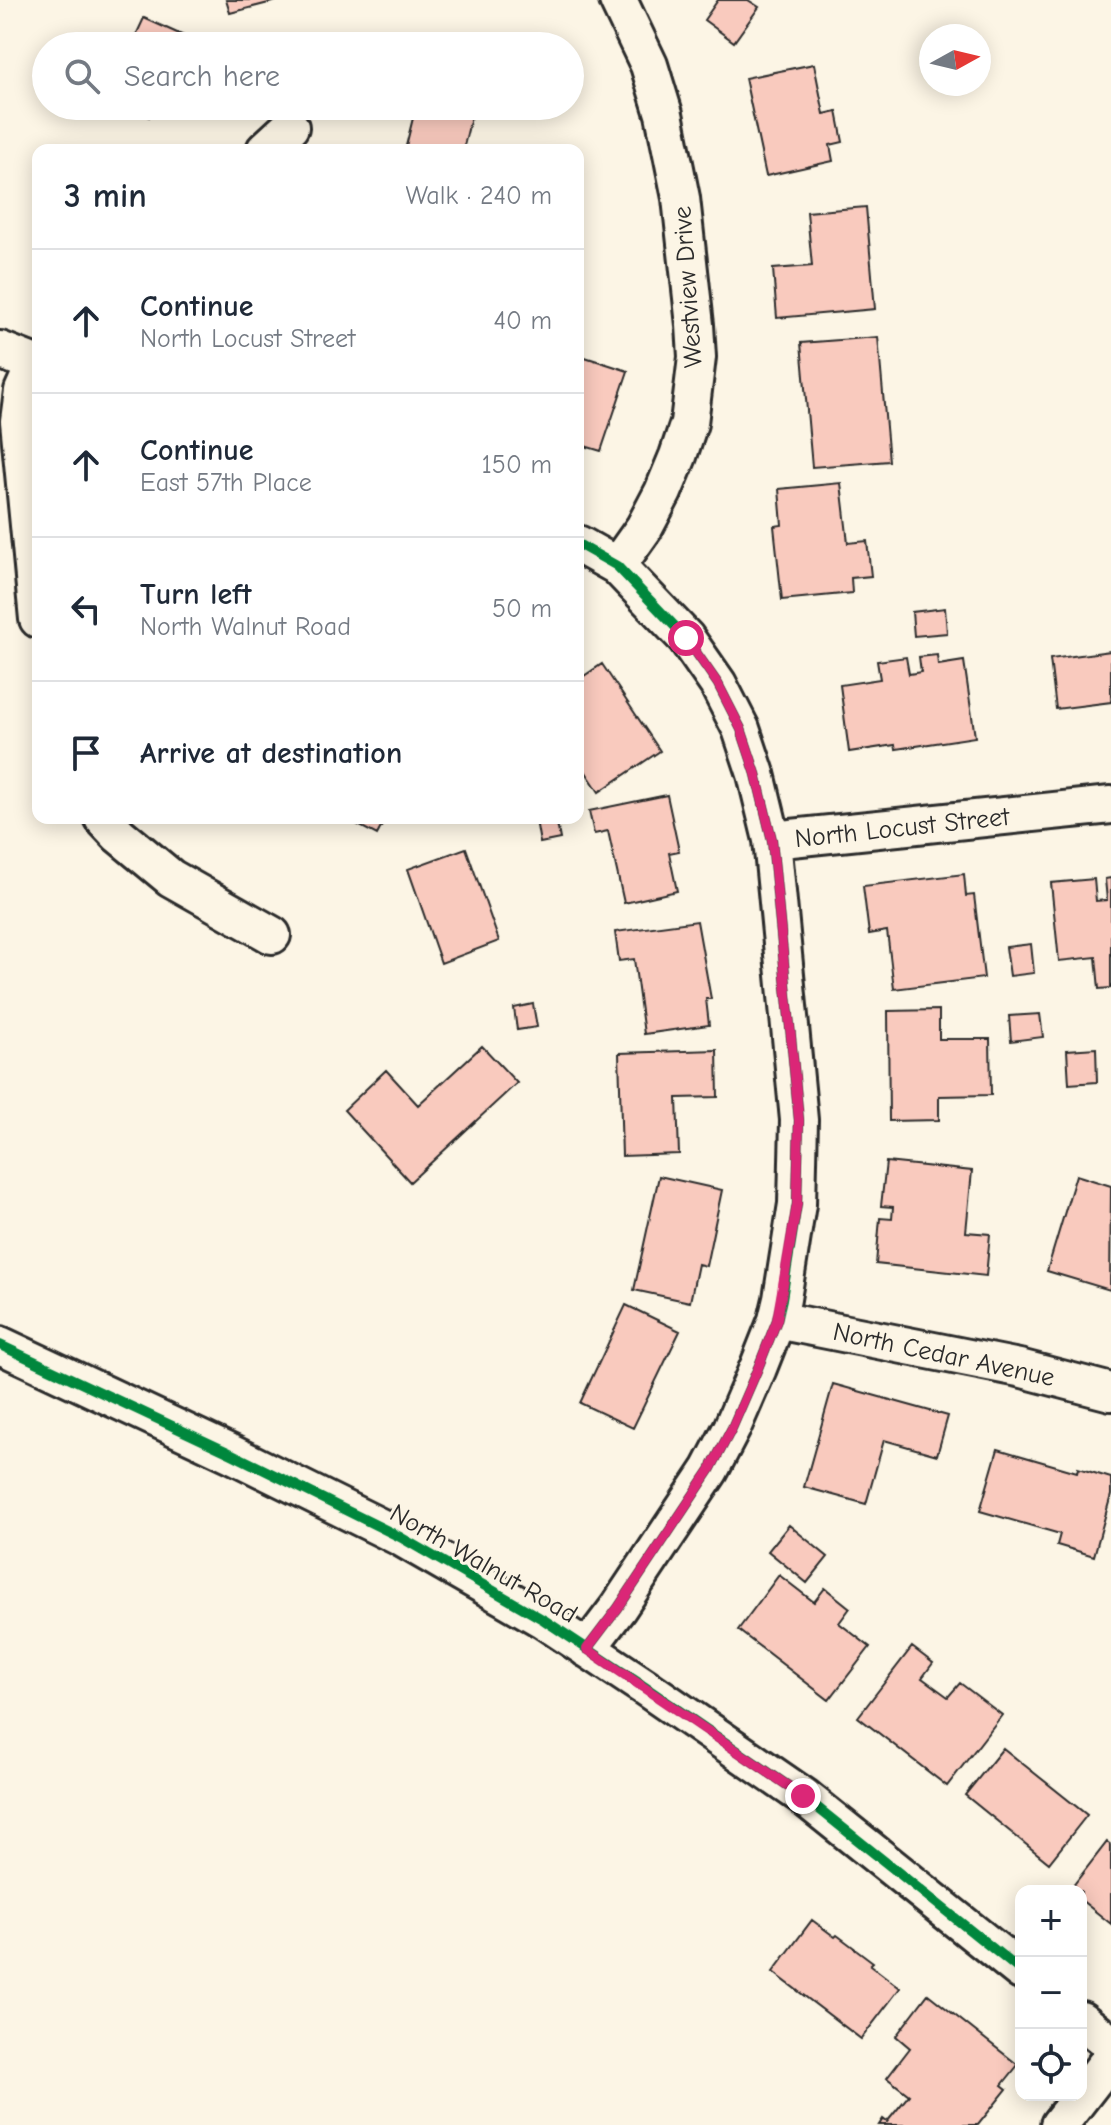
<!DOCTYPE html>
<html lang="en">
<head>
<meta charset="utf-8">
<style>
  body { margin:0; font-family:"Comic Neue",sans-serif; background:#f2f2f3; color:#1f2937 }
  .controls { position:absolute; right:24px; bottom:24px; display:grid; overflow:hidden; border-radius:16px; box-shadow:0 4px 20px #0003 }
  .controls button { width:72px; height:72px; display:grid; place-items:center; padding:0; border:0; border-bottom:2px solid #e0e1e3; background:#fff; color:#1f2937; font:40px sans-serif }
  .compass { position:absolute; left:919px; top:24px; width:72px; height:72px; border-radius:50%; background:#fff; box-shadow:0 4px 20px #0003; rotate:82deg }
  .stop { position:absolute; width:24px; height:24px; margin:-18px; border:6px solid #db2777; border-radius:50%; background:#fff }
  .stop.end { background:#db2777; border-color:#fff; box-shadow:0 2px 8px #0008 }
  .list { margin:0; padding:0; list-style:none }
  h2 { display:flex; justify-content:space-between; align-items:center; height:104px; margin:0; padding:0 32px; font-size:34px }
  h2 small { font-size:26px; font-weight:400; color:#747a83 }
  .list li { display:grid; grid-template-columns:52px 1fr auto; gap:24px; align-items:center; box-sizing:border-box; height:144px; padding:0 32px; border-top:2px solid #e0e1e3 }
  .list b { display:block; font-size:30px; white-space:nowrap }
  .list p { margin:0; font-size:26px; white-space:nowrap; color:#747a83 }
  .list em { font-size:26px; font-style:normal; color:#747a83 }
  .icon { flex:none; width:44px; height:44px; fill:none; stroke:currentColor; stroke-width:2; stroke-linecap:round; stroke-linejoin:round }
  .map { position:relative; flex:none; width:1111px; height:2125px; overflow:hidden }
  .search { position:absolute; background:#fff; box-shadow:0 4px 20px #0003; left:32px; top:32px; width:552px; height:88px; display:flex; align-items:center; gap:20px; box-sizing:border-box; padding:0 28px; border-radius:44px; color:#747a83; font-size:30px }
  .panel { position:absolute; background:#fff; box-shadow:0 4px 20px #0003; left:32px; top:144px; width:552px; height:680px; border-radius:16px }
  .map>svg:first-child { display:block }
  .building { fill:#f9cabe; stroke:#2b2b2b; stroke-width:2 }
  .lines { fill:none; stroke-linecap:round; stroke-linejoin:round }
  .minor-casing { stroke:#2b2b2b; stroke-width:42 }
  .minor { stroke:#fcf5e5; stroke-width:36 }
  .cycleway-casing { stroke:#fcf5e5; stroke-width:15 }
  .cycleway { stroke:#00873e; stroke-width:10 }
  .route { stroke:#db2777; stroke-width:10 }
  .labels { text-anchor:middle; stroke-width:6; stroke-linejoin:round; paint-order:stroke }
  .street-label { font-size:26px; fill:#2b2b2b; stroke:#fcf5e5 }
</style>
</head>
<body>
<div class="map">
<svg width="1111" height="2125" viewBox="0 0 1111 2125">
  <rect width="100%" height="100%" fill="#fcf5e5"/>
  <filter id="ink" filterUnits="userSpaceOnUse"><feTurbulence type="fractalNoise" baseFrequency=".0125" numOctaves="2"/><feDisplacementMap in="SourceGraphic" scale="16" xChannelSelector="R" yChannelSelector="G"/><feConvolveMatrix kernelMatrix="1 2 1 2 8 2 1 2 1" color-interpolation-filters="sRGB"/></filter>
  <g filter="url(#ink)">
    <path class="building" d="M226 0H280L230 13Z
      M718 0H748L759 7 734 42 704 20Z
      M144 18 206 46H131Z
      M814 64 824 114 837 111 843 142 830 145 833 161 766 176 745 78Z
      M125 106H154L149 117Z
      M416 106H463L473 109 463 150H405Z
      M866 207 875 309 777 318 773 269 812 266 807 212Z
      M878 337 889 461 812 467 801 343Z
      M585 357 628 371 601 451 578 444V379Z
      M841 483 848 543 867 541 871 576 851 578 852 593 782 600 774 526 782 525 779 489Z
      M945 608 947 633 914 636 912 612Z
      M1111 651V702L1056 709 1050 659Z
      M937 655 938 665 964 661 975 737 896 749 895 745 849 752 840 685 880 679 877 661 906 657 909 674 921 672 919 657Z
      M602 664 660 751 599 792 578 760V680Z
      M667 795 679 851 669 853 677 891 624 903 608 831 594 834 589 811Z
      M345 818H386L377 835Z
      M556 818 560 839 540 843 536 820Z
      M466 848 499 941 441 963 408 869Z
      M964 874 966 896 974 895 984 978 894 989 887 931 869 934 863 886Z
      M1111 878V988L1099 989 1096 957 1059 961 1051 883 1094 879 1096 901 1107 900 1105 879Z
      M697 921 711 999H706L709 1025 644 1034 634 959 619 961 615 932Z
      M1031 944 1034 973 1010 976 1006 947Z
      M533 1004 537 1027 517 1030 514 1008Z
      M939 1010V1039H990L991 1095 939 1096V1120L889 1121 888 1011Z
      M1040 1014 1043 1037 1011 1041 1009 1016Z
      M482 1046 517 1083 410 1182 344 1110 386 1070 418 1105Z
      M1096 1048 1097 1082 1069 1084 1067 1050Z
      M717 1050 718 1097 677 1098 679 1154 622 1156 619 1053Z
      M886 1162 972 1171 966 1232 990 1234 986 1276 876 1264 880 1218 892 1219 893 1207 881 1206Z
      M1076 1175 1111 1186 1110 1290 1047 1271Z
      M659 1176 722 1190 706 1266 698 1264 690 1302 634 1290Z
      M626 1305 680 1331 633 1428 580 1403Z
      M833 1384 948 1416 937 1455 884 1440 866 1504 804 1487Z
      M998 1449 1077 1472 1078 1468 1111 1478V1495L1094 1556 1057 1545 1060 1534 980 1511Z
      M789 1525 828 1557 807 1583 768 1551Z
      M779 1575 814 1602 825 1588 850 1608 839 1623 870 1647 829 1700 738 1630Z
      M912 1647 933 1663 922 1678 948 1697 960 1683 1002 1715 947 1786 858 1717Z
      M1003 1748 1087 1815 1049 1863 965 1795Z
      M1107 1842 1111 1845V1924L1081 1900V1891H1069Z
      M812 1920 835 1937 837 1935 873 1962 870 1965 900 1988 861 2039 773 1972Z
      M928 1994 1018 2065 1002 2085 1007 2089 978 2125H879L883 2119 887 2122 909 2095 887 2078 910 2048 896 2036Z"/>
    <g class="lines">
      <g class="minor-casing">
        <path id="minor" d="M265 150 290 127
          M0 350 38 365
          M35 364 23 391 19 421 38 619
          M578 544 617 566 686 638 718 684 741 729 756 774 772 840 799 1120 797 1204 782 1299 777 1320 758 1368 732 1428 710 1470 618 1608 587 1649
          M617 566 644 528 663 492 678 456 689 423 697 357 695 325 681 198 664 114 649 65 618 0
          M103 818 119 835 171 878 272 935
          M772 840 1111 805
          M777 1320 1019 1368 1111 1392
          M0 1345 232 1454 400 1537 544 1620 645 1687 803 1796 1021 1971
          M1081 2020 1111 2044
          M1059 2125 1111 2058"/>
      </g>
      <use href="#minor" class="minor"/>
      <g class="cycleway-casing">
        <path id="cycleway" d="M578 544 617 566 686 638 718 684 741 729 756 774 772 840 799 1120 797 1204 782 1299 777 1320 758 1368 732 1428 710 1470 618 1608 587 1649
          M0 1345 232 1454 400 1537 544 1620 645 1687 803 1796 1021 1971"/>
      </g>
      <use href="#cycleway" class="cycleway"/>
    </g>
  </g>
  <g class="lines" filter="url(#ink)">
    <path class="route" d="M686 638 718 684 741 729 756 774 772 840 799 1120 797 1204 777 1320 758 1368 732 1428 710 1470 618 1608 587 1649 803 1796"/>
  </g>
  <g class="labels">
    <g class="street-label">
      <text transform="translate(687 287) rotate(-94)" y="9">Westview Drive</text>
      <text transform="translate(902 827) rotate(-6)" y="9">North Locust Street</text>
      <text transform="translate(944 1354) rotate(12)" y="9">North Cedar Avenue</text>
      <text transform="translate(484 1563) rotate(30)" y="9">North Walnut Road</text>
    </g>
  </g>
</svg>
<div class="controls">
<button>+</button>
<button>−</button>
<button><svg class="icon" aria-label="locate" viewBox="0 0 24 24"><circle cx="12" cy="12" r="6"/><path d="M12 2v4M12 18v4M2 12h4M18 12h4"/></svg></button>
</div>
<svg class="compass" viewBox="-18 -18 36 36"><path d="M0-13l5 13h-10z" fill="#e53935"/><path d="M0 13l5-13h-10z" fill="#747a83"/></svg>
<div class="stop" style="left:686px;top:638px"></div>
<div class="stop end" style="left:803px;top:1796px"></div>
<div class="search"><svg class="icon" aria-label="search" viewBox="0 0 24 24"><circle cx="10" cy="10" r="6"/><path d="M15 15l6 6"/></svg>Search here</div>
<section class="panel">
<h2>3 min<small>Walk · 240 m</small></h2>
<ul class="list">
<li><svg class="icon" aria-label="ahead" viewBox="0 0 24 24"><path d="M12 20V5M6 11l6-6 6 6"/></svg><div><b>Continue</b><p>North Locust Street</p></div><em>40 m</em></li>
<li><svg class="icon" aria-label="ahead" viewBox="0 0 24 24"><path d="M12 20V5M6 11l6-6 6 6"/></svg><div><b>Continue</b><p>East 57th Place</p></div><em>150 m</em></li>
<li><svg class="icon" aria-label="left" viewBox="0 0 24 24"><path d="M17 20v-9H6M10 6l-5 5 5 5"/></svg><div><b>Turn left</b><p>North Walnut Road</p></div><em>50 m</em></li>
<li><svg class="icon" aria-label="arrive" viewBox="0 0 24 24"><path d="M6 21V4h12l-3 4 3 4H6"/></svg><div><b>Arrive at destination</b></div></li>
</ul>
</section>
</div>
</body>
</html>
